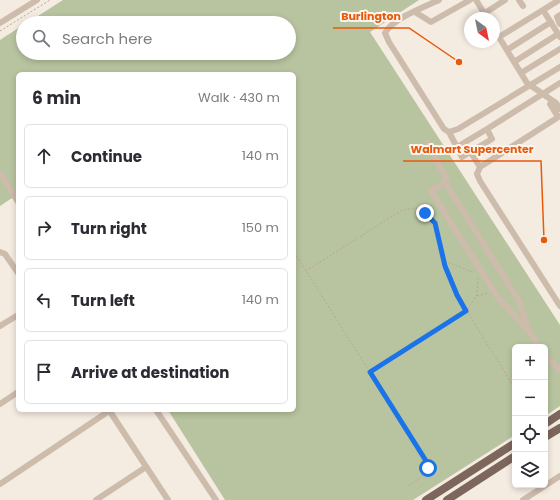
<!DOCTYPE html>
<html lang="en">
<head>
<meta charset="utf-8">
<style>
  body { margin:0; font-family:Poppins,sans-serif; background:#f7f7f7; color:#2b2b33 }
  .controls { position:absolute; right:12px; bottom:12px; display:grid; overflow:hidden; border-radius:6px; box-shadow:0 2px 6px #0003 }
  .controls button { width:36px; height:36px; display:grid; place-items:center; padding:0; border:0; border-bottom:1px solid #e1e1e2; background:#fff; color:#2b2b33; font:20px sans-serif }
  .compass { position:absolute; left:464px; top:12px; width:36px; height:36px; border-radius:50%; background:#fff; box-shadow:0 2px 6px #0003; rotate:147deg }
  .stop { position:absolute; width:12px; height:12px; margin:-9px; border:3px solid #1a73e8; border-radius:50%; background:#fff }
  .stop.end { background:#1a73e8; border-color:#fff; box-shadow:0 1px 4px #0008 }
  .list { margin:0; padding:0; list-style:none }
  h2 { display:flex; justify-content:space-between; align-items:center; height:52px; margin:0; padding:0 16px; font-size:17px }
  h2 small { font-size:13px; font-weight:400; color:#7c7c81 }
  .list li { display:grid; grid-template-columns:26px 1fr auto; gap:12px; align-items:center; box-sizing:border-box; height:64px; margin:0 8px 8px; padding:0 8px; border:1px solid #e1e1e2; border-radius:6px }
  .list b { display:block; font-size:15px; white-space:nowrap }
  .list em { font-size:13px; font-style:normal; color:#7c7c81 }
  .icon { flex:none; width:22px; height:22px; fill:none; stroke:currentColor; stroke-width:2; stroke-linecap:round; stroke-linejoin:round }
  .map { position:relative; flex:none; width:560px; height:500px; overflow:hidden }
  .search { position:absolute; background:#fff; box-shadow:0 2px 6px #0003; left:16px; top:16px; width:280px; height:44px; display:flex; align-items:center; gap:10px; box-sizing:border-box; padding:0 14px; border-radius:22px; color:#7c7c81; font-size:15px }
  .panel { position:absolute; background:#fff; box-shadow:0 2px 6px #0003; left:16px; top:72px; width:280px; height:340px; border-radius:6px }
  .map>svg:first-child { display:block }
  .park { fill:#b8c4a0 }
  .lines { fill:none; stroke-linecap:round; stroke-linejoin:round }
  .path { stroke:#b9a596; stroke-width:1; stroke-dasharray:2 2; stroke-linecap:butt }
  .minor { stroke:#cdbbac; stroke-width:6 }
  .major { stroke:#7d675c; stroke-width:8 }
  .route { stroke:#1a73e8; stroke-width:5 }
  .leader { fill:none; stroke:#e8590c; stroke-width:1.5 }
  .callout-dot { fill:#e8590c; stroke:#fbf5ee; stroke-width:1.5 }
  .callout-label { font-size:11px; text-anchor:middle; font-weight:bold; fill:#e8590c; stroke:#fbf5ee; stroke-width:4; stroke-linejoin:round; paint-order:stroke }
</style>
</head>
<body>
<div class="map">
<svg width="560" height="500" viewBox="0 0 560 500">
  <rect width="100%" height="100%" fill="#f4ebe1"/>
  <path class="park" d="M63 0H419L370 32 560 325V406L545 416V347H515V435L413 500H225L168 410H294V74H18V194L0 206V40L23 25V53H289V23H27Z"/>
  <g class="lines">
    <path class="path" d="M0 31 50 0
      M425 212 433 204
      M294 252 428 464 426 474 408 486
      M445 267 457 295 515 389
      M306 271 394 215 403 210 414 208 425 213 435 223 445 266 450 263 472 272 475 270
      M477 296 488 293
      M370 372 466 311 477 295 478 278"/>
    <path class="minor" d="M439 0C424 7 392 19 385 33L389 42 444 129 449 132 458 129 560 67
      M476 0 487 18
      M519 0 523 6
      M559 0 543 10 560 37
      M415 12 431 22 470 0
      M485 13 505 0
      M560 15 557 17 560 24
      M0 23 37 0
      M494 29 527 83 556 103 560 109
      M499 37 543 10
      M507 50 551 22
      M514 62 558 34
      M521 73 560 49
      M553 101 550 104 558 117
      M560 116 480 167 477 174 480 181 560 306
      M449 132 462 157 492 139 487 129 560 83
      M427 143 446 178 445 182
      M457 147 487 129
      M471 153 480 167
      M0 173 18 202
      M0 252 5 254 18 273
      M0 326 18 315
      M529 331 498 298 431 191 445 182 519 301 529 331 539 347
      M545 355 560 371
      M0 404 18 392
      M109 410 168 500
      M156 410 216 500
      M0 484 109 411
      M96 500 146 467
      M523 500 560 476"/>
    <path class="major" d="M545 424 560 414
      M545 437 560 428
      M426 500 515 443
      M447 500 515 456"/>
  </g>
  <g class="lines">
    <path class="route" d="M425 213 435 223 445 266 457 295 466 311 370 372 428 464V468"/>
  </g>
  <path class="leader" d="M459 62L409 28H333M544 240L541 161H403"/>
  <g class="callout-dot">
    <circle cx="459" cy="62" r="4"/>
    <circle cx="544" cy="240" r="4"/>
  </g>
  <g class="callout-label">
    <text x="371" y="20">Burlington</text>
    <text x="472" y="153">Walmart Supercenter</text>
  </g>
</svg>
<div class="controls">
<button>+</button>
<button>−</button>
<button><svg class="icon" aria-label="locate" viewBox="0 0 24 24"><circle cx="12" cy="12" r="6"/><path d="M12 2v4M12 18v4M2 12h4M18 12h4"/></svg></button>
<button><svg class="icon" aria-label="layers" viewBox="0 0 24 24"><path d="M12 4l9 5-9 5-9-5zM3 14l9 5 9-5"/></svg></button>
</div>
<svg class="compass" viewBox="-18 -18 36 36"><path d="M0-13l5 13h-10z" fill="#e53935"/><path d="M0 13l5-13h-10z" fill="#7c7c81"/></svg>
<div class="stop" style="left:428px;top:468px"></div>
<div class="stop end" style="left:425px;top:213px"></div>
<div class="search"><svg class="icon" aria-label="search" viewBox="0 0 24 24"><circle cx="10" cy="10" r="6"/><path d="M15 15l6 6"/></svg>Search here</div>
<section class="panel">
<h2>6 min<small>Walk · 430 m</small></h2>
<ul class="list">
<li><svg class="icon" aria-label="ahead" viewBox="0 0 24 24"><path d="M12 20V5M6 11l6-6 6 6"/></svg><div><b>Continue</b></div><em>140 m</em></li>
<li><svg class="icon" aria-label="right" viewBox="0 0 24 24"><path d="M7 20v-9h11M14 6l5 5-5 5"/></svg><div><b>Turn right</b></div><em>150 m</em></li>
<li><svg class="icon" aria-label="left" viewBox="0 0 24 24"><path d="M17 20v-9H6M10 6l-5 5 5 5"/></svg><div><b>Turn left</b></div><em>140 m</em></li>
<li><svg class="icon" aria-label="arrive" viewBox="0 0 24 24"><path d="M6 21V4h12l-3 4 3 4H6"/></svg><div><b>Arrive at destination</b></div></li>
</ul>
</section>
</div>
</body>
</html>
